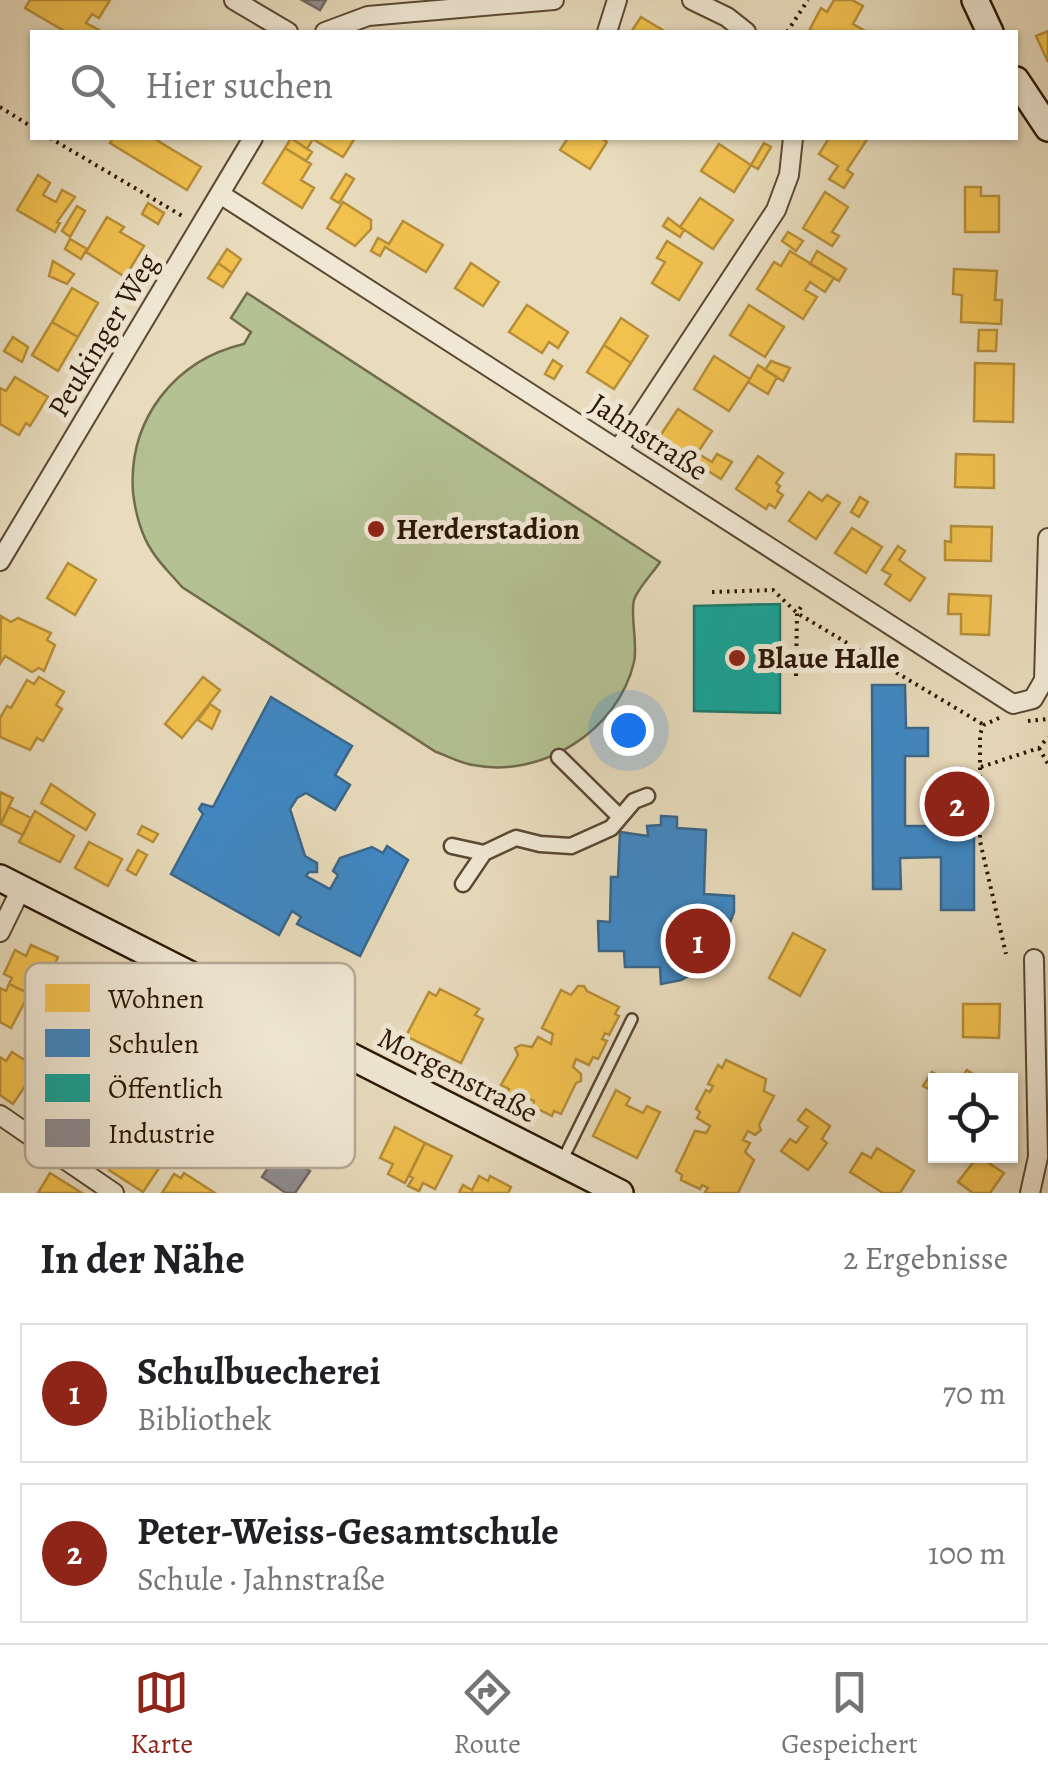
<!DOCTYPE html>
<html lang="de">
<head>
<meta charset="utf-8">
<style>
  body { margin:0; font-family:Alegreya,serif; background:#f2f2f2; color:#202124 }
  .controls { position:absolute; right:30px; bottom:30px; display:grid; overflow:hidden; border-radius:0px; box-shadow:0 2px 8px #0004 }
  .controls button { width:90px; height:90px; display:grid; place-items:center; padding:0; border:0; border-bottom:2px solid #e0e0e0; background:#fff; color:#202124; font:50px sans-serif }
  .you { position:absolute; left:628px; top:730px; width:35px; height:35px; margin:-25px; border:8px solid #fff; border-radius:50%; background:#1a73e8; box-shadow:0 0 0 15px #1a73e833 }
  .badge { display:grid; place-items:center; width:65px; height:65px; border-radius:50%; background:#8f2418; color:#fff; font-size:32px; font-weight:700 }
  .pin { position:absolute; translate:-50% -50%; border:5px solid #fff; box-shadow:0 2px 10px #0006 }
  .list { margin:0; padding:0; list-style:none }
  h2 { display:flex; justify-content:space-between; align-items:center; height:130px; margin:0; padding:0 40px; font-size:42px }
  h2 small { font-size:32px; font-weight:400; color:#757577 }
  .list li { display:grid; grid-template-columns:65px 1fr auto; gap:30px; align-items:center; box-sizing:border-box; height:140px; margin:0 20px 20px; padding:0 20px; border:2px solid #e0e0e0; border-radius:0px }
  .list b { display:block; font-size:38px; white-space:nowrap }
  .list p { margin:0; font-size:32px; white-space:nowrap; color:#757577 }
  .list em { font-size:32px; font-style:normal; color:#757577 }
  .icon { flex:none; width:55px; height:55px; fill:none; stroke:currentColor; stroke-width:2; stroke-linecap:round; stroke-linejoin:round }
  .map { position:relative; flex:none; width:1048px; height:1193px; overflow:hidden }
  .search { position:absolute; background:#fff; box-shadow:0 2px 8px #0004; left:30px; right:30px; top:30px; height:110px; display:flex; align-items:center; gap:25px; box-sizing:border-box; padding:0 35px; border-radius:0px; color:#757577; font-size:38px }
  .sheet { height:450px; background:#fff }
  nav { display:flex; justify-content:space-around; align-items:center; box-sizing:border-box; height:140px; border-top:2px solid #e0e0e0; background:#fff; font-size:28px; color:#757577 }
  nav a { display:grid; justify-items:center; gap:5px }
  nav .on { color:#8f2418 }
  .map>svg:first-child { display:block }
  .green { fill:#b4c193; stroke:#706c4c; stroke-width:2.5 }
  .homes { fill:#f2c14e; stroke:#b78e38; stroke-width:2.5 }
  .schools { fill:#3f88c5; stroke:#39668b; stroke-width:2.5 }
  .public { fill:#17a398; stroke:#1d796c; stroke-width:2.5 }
  .industry { fill:#8d8d92; stroke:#706a67; stroke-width:2.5 }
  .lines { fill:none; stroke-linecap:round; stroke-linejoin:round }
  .service-casing { stroke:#5b4832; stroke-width:14 }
  .pedestrian-casing { stroke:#5b4832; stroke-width:19 }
  .minor-casing { stroke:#5b4832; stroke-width:22 }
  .secondary-casing { stroke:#2c1704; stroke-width:30 }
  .path { stroke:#2c1704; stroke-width:4; stroke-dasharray:2.5 5; stroke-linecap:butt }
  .service { stroke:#f0e8d4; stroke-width:9 }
  .pedestrian { stroke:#f0e8d4; stroke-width:14 }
  .minor { stroke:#f0e8d4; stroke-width:18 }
  .secondary { stroke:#f0e8d4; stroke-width:25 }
  .poi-dot { fill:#8f2418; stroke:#f0e8d4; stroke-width:4 }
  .labels { text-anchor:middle; stroke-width:10; stroke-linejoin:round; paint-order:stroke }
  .street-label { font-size:30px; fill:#2c1704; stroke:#f0e8d4 }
  .poi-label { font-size:30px; font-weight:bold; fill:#2c1704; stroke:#f0e8d4; text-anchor:start }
  .key { fill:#f0e8d4; stroke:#b5a996; stroke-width:2.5 }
  .key-label { font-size:28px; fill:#2c1704 }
</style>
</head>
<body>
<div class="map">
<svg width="1048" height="1193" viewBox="0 0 1048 1193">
  <rect width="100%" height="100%" fill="#e8dcbd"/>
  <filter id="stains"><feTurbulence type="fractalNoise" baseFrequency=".002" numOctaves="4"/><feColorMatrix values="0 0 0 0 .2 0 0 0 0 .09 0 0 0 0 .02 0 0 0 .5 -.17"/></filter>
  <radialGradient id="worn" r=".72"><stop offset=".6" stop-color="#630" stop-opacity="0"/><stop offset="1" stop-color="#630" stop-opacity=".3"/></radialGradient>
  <path class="green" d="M247 293 660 562C653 573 638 588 634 600 630 615 638 644 634 662 618 731 541 779 473 765 460 763 448 756 436 752L182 587C172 575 160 564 152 551 141 535 135 511 133 492 128 419 175 360 244 344L251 332 231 318Z"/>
  <path class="homes" d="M30 0H110L99 18 92 14 86 23 99 30 98 32H66L25 8Z
    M834 0H852L863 6 853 24 867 32H816L810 29 821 8 827 12Z
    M641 17 666 32H631Z
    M1048 31V62L1036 36Z
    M113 138H153L201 167 187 190 110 143Z
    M291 138 312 152 306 161 285 148Z
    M291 138H311L313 139 307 149Z
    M311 138H355L343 157Z
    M568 138H600L607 142 590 169 560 150Z
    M829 138H868L847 170 853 174 844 188 829 179 838 166 819 154Z
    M764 143 771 147 758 169 751 165Z
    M719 144 751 165 734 192 701 171Z
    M285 148 311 164 301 180 314 188 302 208 263 183Z
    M346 174 354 179 339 203 331 198Z
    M38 175 50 183 43 195 56 202 62 190 75 197 57 222 60 223 55 232 17 210Z
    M965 187H981V196H999V232H965Z
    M825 192 848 207 832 232 839 236 832 246 803 228Z
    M700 198 733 220 713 249 680 227Z
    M343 202 371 220V229L355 246 327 228Z
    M148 203 164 213 158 224 142 214Z
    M77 206 85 211 70 237 62 231Z
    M107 217 124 227 120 232 144 246 125 277 86 252Z
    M668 218 684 230 680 237 663 226Z
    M403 221 443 245 426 272 385 247 380 256 371 251 378 238 389 244Z
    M788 232 803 241 796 251 782 241Z
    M70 239 87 249 81 259 65 249Z
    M667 241 702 263 679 300 652 283 665 262 657 258Z
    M227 249 241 259 232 273 218 263Z
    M790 251 834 278 825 292 810 282 805 290 817 297 803 319 757 289 774 262 781 266Z
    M817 251 846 269 839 281 810 264Z
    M53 261 74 274 67 284 49 276Z
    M218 263 232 273 223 287 208 278Z
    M471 263 499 282 483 306 455 288Z
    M954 269 997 271 995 300H1002L1001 324 961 322 962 295 953 294Z
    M72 288 98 303 78 337 52 322Z
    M527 305 568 332 558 348 549 342 542 353 509 332Z
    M749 305 784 327 765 357 730 335Z
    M621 318 648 336 631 363 604 345Z
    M52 322 78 337 58 371 32 355Z
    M979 330H997L996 351H978Z
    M13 337 28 347 22 362 4 351Z
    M604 345 631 363 614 389 587 372Z
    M714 356 750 379 729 411 694 389Z
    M553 360 562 366 554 379 545 374Z
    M771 361 790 368 783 381 765 370Z
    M975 363 1014 364 1013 422 974 421Z
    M758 365 777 377 768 394 748 382Z
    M15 377 48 397 30 426 26 423 19 435 0 424V388L6 391Z
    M678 409 712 431 692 461 658 439Z
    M697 453 712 462 717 454 732 462 721 479 692 461Z
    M956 454 994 455V488L955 487Z
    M758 456 783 473 776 483 780 486 777 491 783 495 775 508 769 504 766 509 736 489Z
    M809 492 822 501 827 495 840 503 816 539 789 521Z
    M860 497 868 502 859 517 851 512Z
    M951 526 992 527 991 561 945 560V541L951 542Z
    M852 528 882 547 866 573 835 553Z
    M898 546 905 551 899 560 925 578 910 601 885 584 891 575 882 570Z
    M68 563 96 580 75 615 47 598Z
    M949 594 991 596 989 635 961 634V614H948Z
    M1 616 11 622 18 618 51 633 47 640 55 645 44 671 39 668 32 672 5 656 0 664Z
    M39 677 64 692 56 705 62 709 43 741 37 738 30 750 0 737V718L7 706 11 708 27 680 34 684Z
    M203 677 220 690 182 738 165 724Z
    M210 704 220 711 212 729 198 720Z
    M51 784 95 814 86 830 41 803Z
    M0 792 13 798 0 825Z
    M9 807 31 818 23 835 1 824Z
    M35 811 74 836 60 862 19 842Z
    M142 826 158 834 153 842 138 834Z
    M89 842 122 859 108 886 75 868Z
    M138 850 147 855 136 875 127 870Z
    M793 933 825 950 800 996 769 978Z
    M31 945 58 957 38 998 9 984 12 978 4 974 15 950 26 956Z
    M9 984 29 994 11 1028 0 1022V988L6 991Z
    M578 986H584L587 991 619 1007 615 1014 619 1016 609 1035 605 1033 602 1039 607 1041 598 1059 593 1057 589 1065 576 1059 573 1067 581 1074V1081L576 1083 561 1114 554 1111 552 1116 532 1106 534 1101 528 1098 526 1103 507 1093 509 1089 501 1085 518 1055 515 1048 521 1045 532 1047 538 1037 551 1044 553 1034 542 1028 561 990 571 995Z
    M440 989 479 1009 475 1015 483 1019 461 1063 406 1036 429 992 436 996Z
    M963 1004H1000L999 1038 963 1037Z
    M12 1052 37 1068 13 1104 0 1095V1057L6 1061Z
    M726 1060 766 1079 764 1091 774 1096 759 1125 761 1130 755 1135 748 1131 743 1140 750 1143 745 1152 754 1160 738 1193H708L705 1192 708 1188 702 1185 700 1189 681 1180 682 1175 676 1171 695 1131 706 1133 710 1126 697 1118 700 1112 696 1109 706 1090 710 1092 713 1086 708 1084 718 1065 722 1068Z
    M967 1070 982 1080H960Z
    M932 1072 946 1080H936V1093L923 1086Z
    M616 1090 630 1098 626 1105 643 1113 647 1106 660 1112 637 1158 593 1136Z
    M806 1109 830 1126 822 1139 827 1143 808 1170 781 1151 790 1139 796 1143 808 1127 798 1120Z
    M395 1127 425 1143 405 1183 388 1174 393 1164 380 1158Z
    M139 1141 165 1159 143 1192 109 1170 123 1148 131 1153Z
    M425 1143 452 1156 435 1189 423 1183 419 1191 408 1186 413 1178 409 1176Z
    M877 1148 914 1171 900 1193H883L850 1172 862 1153 871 1158Z
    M978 1156 1004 1173 990 1193H973L958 1182Z
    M50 1173 82 1193H38Z
    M184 1173 215 1193H162L174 1174 181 1178Z
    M479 1176 488 1181 490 1176 511 1187 508 1193H459L463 1185 472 1190Z"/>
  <path class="schools" d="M872 685H905L906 728H928V756H905V826H940V781H974V910H941V857L900 858 901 889H873Z
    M271 697 352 746 335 775 350 785 335 810 306 793 297 798 290 809 305 856 317 863V872H309L306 876 330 889 338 875 333 871 340 858 372 847 383 853 387 846 408 860 360 956 297 924 301 917 292 911 279 935 171 874 203 814 199 809 202 804 213 807Z
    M661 816 677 817V828L706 830 704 894 734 896V912L719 951 699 970 681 980 661 984 660 967H625L624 951H599L598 921 610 922 611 877H618L620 832 648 836 647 826 661 825Z"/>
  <path class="public" d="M780 604V713L694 711V606Z"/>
  <path class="industry" d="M302 0H326L320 10Z
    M279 1151 310 1171 295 1193H286L262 1177Z"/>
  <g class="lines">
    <g class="service-casing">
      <path id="service" d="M562 1161 632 1019"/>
    </g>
    <g class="pedestrian-casing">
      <path id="pedestrian" d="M559 757 620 817
        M452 846 484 853 516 838 540 844 571 846 611 828 634 801 647 796
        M463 884 484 853"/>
    </g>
    <g class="minor-casing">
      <path id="minor" d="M234 0 288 32
        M692 0 727 17 746 32
        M325 32 368 16 554 0
        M607 32 617 0
        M220 194 1013 704 1033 699 1044 680 1048 538
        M618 450 776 210 789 175 793 138
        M0 561 253 138
        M0 932 21 889
        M0 1115 114 1193
        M1030 1193 1038 1157 1034 959"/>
    </g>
    <g class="secondary-casing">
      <path id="secondary" d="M975 0 990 32
        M1016 80 1048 128
        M0 878 620 1193"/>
    </g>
    <path class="path" d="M787 32 808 0
      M0 107 32 127
      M50 138 184 217
      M712 592 773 590 797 613 984 725
      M796 676 797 613 801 607
      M999 718 984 725 980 734V841L1006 954
      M1028 721 1048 719
      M1039 748 1048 764
      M981 767 1039 748 1048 737"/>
    <use href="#service" class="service"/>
    <use href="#pedestrian" class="pedestrian"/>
    <use href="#minor" class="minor"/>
    <use href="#secondary" class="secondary"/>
  </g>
  <g class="poi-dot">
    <circle cx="376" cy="529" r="10"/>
    <circle cx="737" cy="658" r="10"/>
  </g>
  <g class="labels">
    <g class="street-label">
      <text transform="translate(103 335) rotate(-59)" y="10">Peukinger Weg</text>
      <text transform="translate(649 437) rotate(33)" y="10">Jahnstraße</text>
      <text transform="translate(458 1075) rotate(27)" y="10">Morgenstraße</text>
    </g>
    <g class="poi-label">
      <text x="396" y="539">Herderstadion</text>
      <text x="757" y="668">Blaue Halle</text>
    </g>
  </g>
  <rect x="25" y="963" width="330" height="205" rx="15" class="key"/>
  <rect x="45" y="984" width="45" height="28" fill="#f2c14e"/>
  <rect x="45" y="1029" width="45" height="28" fill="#3f88c5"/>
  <rect x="45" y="1074" width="45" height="28" fill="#17a398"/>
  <rect x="45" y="1119" width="45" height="28" fill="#8d8d92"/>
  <g class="key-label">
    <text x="108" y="1008">Wohnen</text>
    <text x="108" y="1053">Schulen</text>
    <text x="108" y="1098">Öffentlich</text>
    <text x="108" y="1143">Industrie</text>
  </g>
  <rect width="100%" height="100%" filter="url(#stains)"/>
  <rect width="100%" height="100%" fill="url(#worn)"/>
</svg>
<div class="controls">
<button><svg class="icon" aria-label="locate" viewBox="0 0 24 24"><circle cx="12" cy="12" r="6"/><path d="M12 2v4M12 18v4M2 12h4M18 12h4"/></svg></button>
</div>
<div class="you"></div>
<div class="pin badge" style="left:698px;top:941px">1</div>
<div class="pin badge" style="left:957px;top:804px">2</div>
<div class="search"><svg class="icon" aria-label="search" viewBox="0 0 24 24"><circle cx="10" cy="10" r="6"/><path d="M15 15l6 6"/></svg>Hier suchen</div>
</div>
<section class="sheet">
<h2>In der Nähe<small>2 Ergebnisse</small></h2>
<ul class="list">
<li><span class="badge">1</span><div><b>Schulbuecherei</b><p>Bibliothek</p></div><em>70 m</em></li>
<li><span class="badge">2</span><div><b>Peter-Weiss-Gesamtschule</b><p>Schule · Jahnstraße</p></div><em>100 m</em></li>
</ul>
</section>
<nav>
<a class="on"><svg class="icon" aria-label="map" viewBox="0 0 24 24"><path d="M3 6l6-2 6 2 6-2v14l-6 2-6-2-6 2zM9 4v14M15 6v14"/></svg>Karte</a>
<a><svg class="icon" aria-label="directions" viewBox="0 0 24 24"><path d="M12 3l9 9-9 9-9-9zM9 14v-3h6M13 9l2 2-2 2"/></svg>Route</a>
<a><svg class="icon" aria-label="saved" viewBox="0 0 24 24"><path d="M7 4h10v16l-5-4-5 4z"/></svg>Gespeichert</a>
</nav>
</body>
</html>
